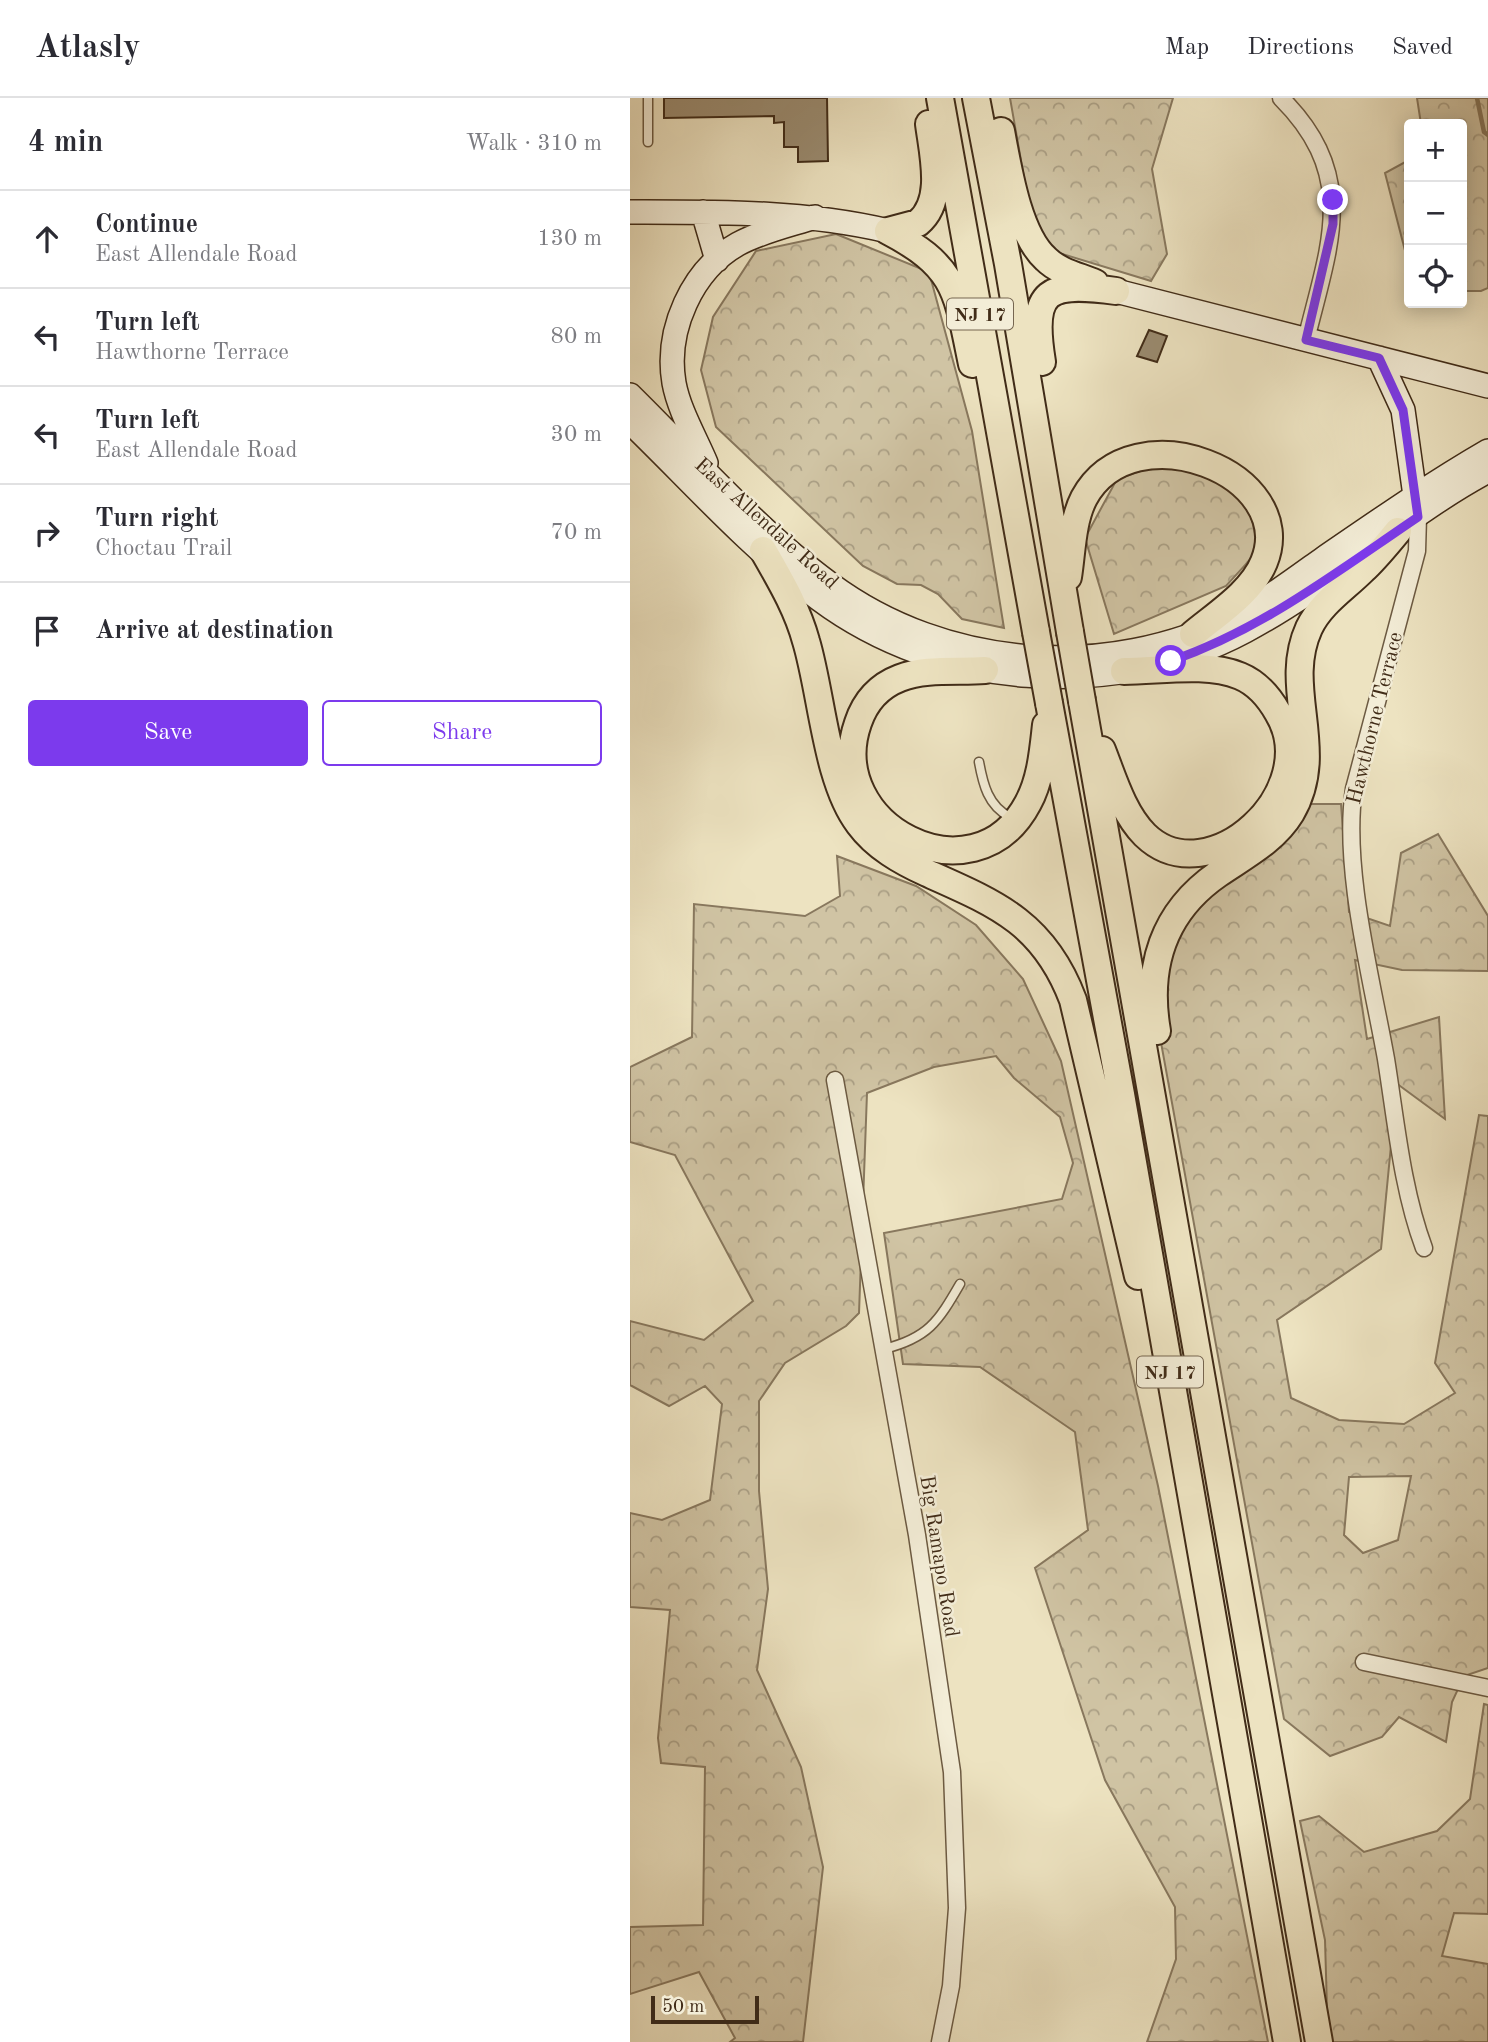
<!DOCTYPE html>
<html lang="en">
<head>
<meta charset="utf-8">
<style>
  body { margin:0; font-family:"Old Standard TT",serif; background:#f7f7f7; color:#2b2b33 }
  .controls { position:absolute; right:21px; top:21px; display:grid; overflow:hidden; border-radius:7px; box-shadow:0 4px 18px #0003 }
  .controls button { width:63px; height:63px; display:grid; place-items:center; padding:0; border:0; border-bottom:2px solid #e1e1e2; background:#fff; color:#2b2b33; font:35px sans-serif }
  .scale { position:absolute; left:21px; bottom:18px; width:108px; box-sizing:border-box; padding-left:7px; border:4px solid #412c18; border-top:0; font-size:19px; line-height:24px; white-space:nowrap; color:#412c18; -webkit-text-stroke:5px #f3edd7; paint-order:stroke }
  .stop { position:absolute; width:21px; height:21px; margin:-16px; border:5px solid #7c3aed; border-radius:50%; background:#fff }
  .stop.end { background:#7c3aed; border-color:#fff; box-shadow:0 2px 7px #0008 }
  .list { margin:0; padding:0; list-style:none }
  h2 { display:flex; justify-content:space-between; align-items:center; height:91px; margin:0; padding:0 28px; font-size:30px }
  h2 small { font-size:23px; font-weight:400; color:#7c7c81 }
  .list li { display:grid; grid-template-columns:46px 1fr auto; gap:21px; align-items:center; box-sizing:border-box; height:98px; padding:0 28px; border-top:2px solid #e1e1e2 }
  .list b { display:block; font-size:26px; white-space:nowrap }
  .list p { margin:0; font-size:23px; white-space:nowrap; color:#7c7c81 }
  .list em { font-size:23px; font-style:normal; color:#7c7c81 }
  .actions { display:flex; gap:14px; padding:21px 28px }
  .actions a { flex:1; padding:16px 0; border:2px solid #7c3aed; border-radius:7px; text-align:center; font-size:24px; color:#7c3aed }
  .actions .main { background:#7c3aed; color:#fff }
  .icon { flex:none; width:38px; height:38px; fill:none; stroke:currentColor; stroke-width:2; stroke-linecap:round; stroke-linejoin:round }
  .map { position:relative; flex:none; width:858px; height:1944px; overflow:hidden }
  header { display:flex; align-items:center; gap:42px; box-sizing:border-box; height:98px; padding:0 35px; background:#fff; border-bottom:2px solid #e1e1e2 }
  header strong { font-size:33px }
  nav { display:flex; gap:38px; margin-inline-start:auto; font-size:24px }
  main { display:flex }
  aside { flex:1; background:#fff }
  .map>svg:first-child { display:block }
  .forest { fill:url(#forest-crowns); stroke:#88785e; stroke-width:2; fill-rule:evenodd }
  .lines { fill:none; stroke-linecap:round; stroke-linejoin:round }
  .stream { stroke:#85755b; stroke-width:4.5 }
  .building { fill:#9a8b70; stroke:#412c18; stroke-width:2 }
  .service-casing { stroke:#6c5a42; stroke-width:11 }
  .minor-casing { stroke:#6c5a42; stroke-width:19 }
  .secondary-casing { stroke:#412c18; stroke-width:26 }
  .trunk-casing { stroke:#412c18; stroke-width:30 }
  .service { stroke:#f3edd7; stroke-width:8 }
  .minor { stroke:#f3edd7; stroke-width:16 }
  .secondary { stroke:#f3edd7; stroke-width:23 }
  .trunk { stroke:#ede3c1; stroke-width:26 }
  .trunk-bridge-casing { stroke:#412c18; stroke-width:30; stroke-linecap:butt }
  .trunk-bridge { stroke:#ede3c1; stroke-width:26 }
  .route { stroke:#7c3aed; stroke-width:9 }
  .labels { text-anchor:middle; stroke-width:5; stroke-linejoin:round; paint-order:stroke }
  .shield { fill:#f3edd7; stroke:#766651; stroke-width:2 }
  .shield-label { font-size:19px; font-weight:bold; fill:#412c18 }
  .street-label { font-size:21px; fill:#412c18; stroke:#f3edd7 }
</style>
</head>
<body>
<header>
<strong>Atlasly</strong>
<nav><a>Map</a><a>Directions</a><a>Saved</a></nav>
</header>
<main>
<aside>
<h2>4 min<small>Walk · 310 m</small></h2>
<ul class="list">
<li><svg class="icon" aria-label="ahead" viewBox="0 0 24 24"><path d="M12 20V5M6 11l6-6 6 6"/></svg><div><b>Continue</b><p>East Allendale Road</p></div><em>130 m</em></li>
<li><svg class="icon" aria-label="left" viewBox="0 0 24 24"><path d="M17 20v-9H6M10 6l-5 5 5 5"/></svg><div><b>Turn left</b><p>Hawthorne Terrace</p></div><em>80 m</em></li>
<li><svg class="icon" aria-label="left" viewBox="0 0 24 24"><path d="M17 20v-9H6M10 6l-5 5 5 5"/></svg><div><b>Turn left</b><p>East Allendale Road</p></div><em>30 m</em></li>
<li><svg class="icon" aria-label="right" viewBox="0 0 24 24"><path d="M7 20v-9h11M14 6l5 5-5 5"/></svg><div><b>Turn right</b><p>Choctau Trail</p></div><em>70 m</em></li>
<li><svg class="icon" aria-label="arrive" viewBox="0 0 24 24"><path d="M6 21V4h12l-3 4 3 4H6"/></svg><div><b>Arrive at destination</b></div></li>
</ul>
<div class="actions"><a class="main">Save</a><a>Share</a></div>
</aside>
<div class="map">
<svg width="858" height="1944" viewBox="0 0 858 1944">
  <defs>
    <pattern id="forest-crowns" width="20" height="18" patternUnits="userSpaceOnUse" patternTransform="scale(1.75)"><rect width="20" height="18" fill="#d0c4a4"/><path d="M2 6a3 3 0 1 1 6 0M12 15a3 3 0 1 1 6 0" fill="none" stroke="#aa9f85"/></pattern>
  </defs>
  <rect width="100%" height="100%" fill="#ede3c1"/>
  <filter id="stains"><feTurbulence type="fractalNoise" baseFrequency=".00286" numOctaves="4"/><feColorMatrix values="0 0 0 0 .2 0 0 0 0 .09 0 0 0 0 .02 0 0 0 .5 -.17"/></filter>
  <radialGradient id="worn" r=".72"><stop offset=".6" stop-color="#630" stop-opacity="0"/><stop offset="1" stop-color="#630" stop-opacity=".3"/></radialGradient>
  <path class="forest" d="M380 0H543L522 71 537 156 521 183 406 148Z
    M787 0H858V190L851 193H832V26H791Z
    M779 62V168L755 75Z
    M206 136 299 174 342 333 374 530 332 521 308 496 291 487 267 486 233 468 86 329 71 272 83 219 126 153Z
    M534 365 600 388 620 414 629 452 596 488 484 536 455 440 487 381Z
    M665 706H711L719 814 760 828 771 755 808 736 858 818V873L772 872 725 862 737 941 809 919 815 1021 751 974 762 1037 751 1151 647 1222 661 1300 709 1322 774 1326 825 1295 805 1265 849 1017 858 1018V1570L834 1578 822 1604 816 1644 769 1619 752 1639 700 1658 654 1621 530 939 532 832ZM781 1378 768 1442 733 1455 714 1437 719 1379Z
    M207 758 286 788 346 827 393 881 431 963 528 1388 638 1944H517L546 1861 545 1809 475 1682 405 1470 458 1432 445 1334 350 1269 273 1266 254 1135 432 1101 443 1065 430 1019 384 980 366 958 304 969 237 995 229 1215 216 1228 155 1265 129 1303V1393L138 1491 127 1572 171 1669 193 1769 173 1944H100L105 1940 69 1874 0 1896V1829L73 1827 75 1669 31 1665 28 1640 40 1512 0 1509V1415L32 1422 80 1402 92 1306 75 1288 39 1308 0 1287V1223L74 1242 123 1203 45 1057 0 1044V969L62 939 64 806 175 818 210 798Z
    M854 1606 858 1607V1816L824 1815 812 1858 858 1866V1944H702L697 1911 695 1842 670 1723 689 1718 734 1754 807 1733 840 1701Z"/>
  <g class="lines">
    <path class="stream" d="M847 0 854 34 858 37"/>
  </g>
  <path class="building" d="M34 0H197L198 63 168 64V49H154V24L144 25V18L34 20Z
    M519 232 537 238 527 264 507 258Z"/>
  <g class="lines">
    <g class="service-casing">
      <path id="service" d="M18 0V44
        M349 664C353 686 358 708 380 719
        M254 1251C298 1240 308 1224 330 1186"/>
    </g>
    <g class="minor-casing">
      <path id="minor" d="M651 0C730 79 699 147 676 242
        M788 419 787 453 724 691C712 769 742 882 756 961 766 1023 772 1091 794 1150
        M205 982 287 1437 322 1674 327 1810 321 1888 310 1944
        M734 1564 858 1590"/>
    </g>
    <g class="secondary-casing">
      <path id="secondary" d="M0 114C87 114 173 113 258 133
        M73 114 87 162
        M486 193 858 288
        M749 260 773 312 787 412
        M0 297C63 359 129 434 200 486 316 572 477 583 606 518 637 502 666 480 694 460 748 423 801 386 858 353
        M0 324C61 383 120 450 189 501 310 591 482 604 615 533 700 488 774 418 858 373
        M76 365C65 339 49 312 44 285 35 232 62 172 108 146 132 133 160 127 185 119"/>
    </g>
    <g class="trunk-casing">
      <path id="trunk" d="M310 0 406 534
        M346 0 378 166 440 534
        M371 33C378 70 388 136 416 161 429 174 449 178 465 185
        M258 133C327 169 327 194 342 266
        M258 133 288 125C315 103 303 57 299 26
        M412 264C400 190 418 184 486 193
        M133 452C150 482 167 510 176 543 192 596 196 683 229 726 246 749 271 763 297 775 367 806 414 825 443 902L508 1178
        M438 479C442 454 442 423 454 400 503 310 670 376 634 464 622 494 587 516 563 536
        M355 572C328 574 295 570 270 580 249 588 235 604 228 625 192 727 344 807 398 705 411 681 413 653 416 627
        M452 603 689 1944
        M419 605 491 996 657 1944
        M472 652C483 680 493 715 515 737 579 799 695 692 648 615 639 599 627 585 610 578 576 564 530 573 494 573
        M527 933C516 869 533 814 588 776 614 758 644 743 661 715 698 652 651 591 679 530 691 505 714 491 733 472 746 460 757 446 768 433"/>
    </g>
    <use href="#service" class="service"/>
    <use href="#minor" class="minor"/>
    <use href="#secondary" class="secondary"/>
    <use href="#trunk" class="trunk"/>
    <g class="trunk-bridge-casing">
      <path id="trunk-bridge" d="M406 534 419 605
        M440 534 452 603"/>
    </g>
    <use href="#trunk-bridge" class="trunk-bridge"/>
  </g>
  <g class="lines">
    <path class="route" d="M541 563C633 531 708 473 788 419L773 312 749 260 676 242 703 126V102"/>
  </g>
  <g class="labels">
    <g class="shield">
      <rect x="317" y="200.5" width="66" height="31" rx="5"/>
      <rect x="507" y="1258.5" width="66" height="31" rx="5"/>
    </g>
    <g class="shield-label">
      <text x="350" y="223">NJ 17</text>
      <text x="540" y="1281">NJ 17</text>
    </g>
    <g class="street-label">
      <text transform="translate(137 425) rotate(42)" y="7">East Allendale Road</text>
      <text transform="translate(744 620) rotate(-76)" y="7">Hawthorne Terrace</text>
      <text transform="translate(310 1458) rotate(81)" y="7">Big Ramapo Road</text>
    </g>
  </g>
  <rect width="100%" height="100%" filter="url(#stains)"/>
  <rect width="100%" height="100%" fill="url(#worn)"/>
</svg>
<div class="controls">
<button>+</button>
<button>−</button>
<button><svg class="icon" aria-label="locate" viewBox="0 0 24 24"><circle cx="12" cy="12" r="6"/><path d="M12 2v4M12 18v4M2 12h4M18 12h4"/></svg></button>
</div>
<div class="scale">50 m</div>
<div class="stop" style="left:541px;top:563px"></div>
<div class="stop end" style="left:703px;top:102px"></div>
</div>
</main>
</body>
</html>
